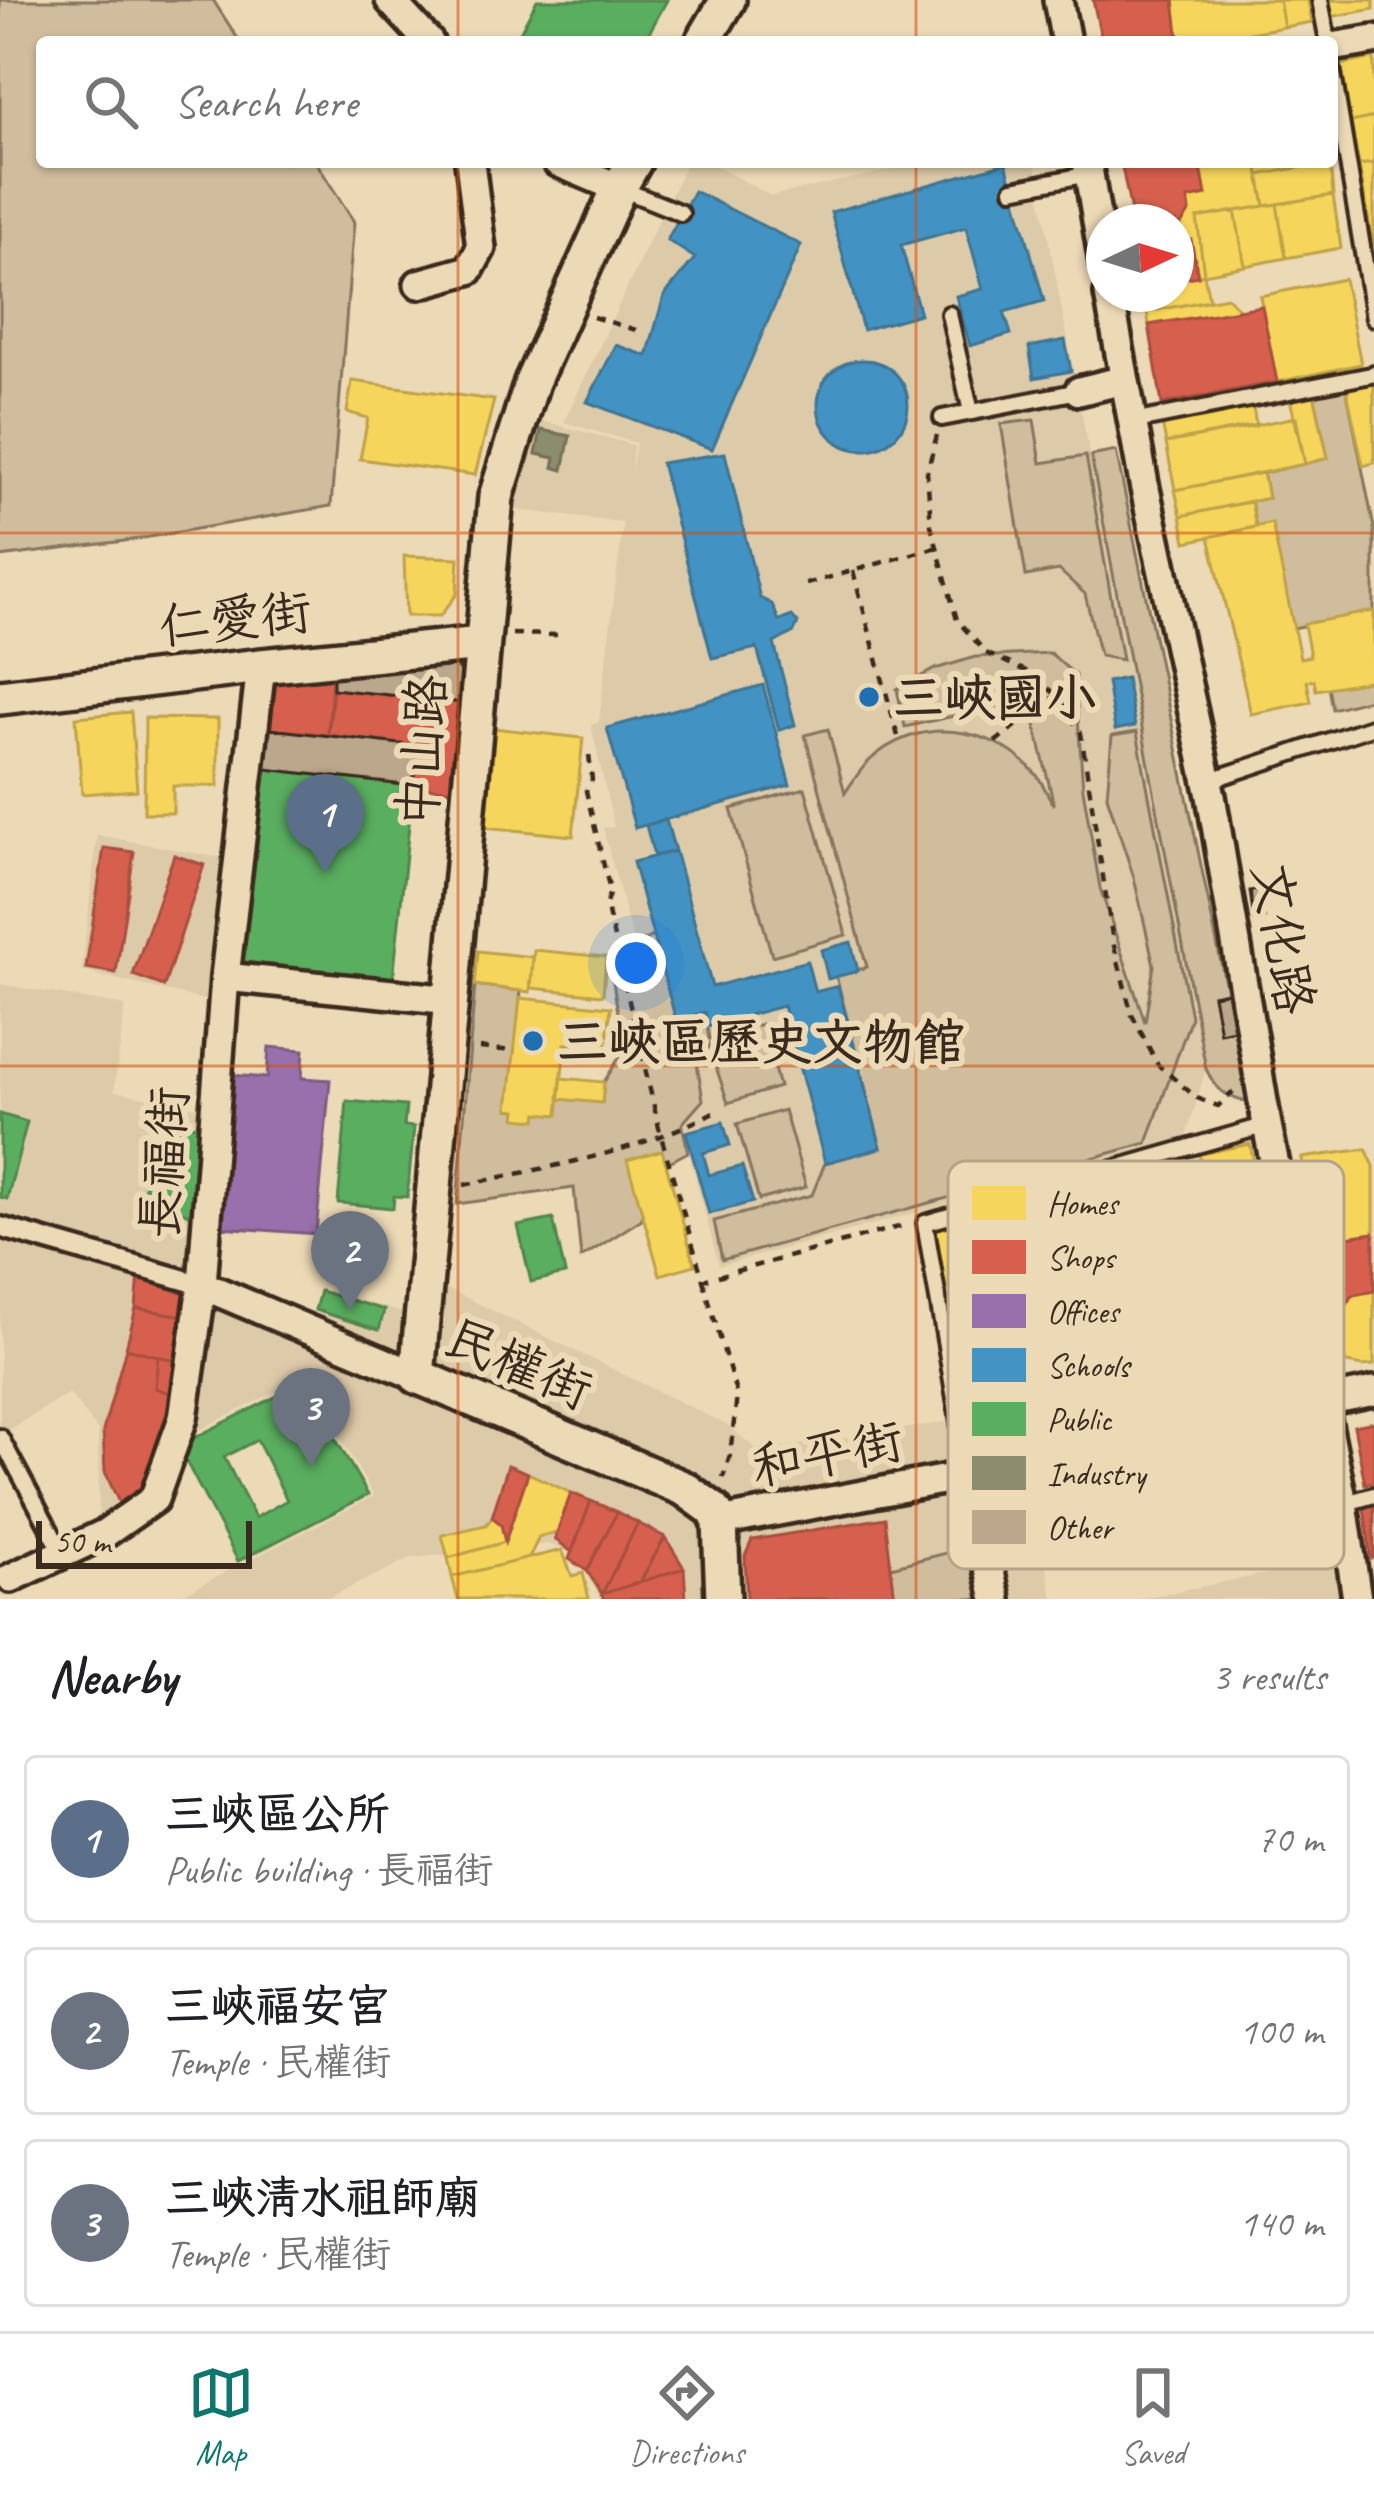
<!DOCTYPE html>
<html lang="en">
<head>
<meta charset="utf-8">
<style>
  body { margin:0; font-family:Caveat,"LXGW WenKai TC",sans-serif; background:#f6f6f6; color:#202124 }
  .compass { position:absolute; left:1086px; top:204px; width:108px; height:108px; border-radius:50%; background:#fff; box-shadow:0 3px 9px #0004; rotate:86deg }
  .scale { position:absolute; left:36px; bottom:30px; width:216px; box-sizing:border-box; padding-left:12px; border:6px solid #3b2a1e; border-top:0; font-size:33px; line-height:42px; white-space:nowrap; color:#3b2a1e; -webkit-text-stroke:9px #ecd9b6; paint-order:stroke }
  .you { position:absolute; left:636px; top:963px; width:42px; height:42px; margin:-30px; border:9px solid #fff; border-radius:50%; background:#1a73e8; box-shadow:0 0 0 18px #1a73e833 }
  .badge { display:grid; place-items:center; width:78px; height:78px; border-radius:50%; background:#0f766e; color:#fff; font-size:39px; font-weight:700 }
  .pin { position:absolute; translate:-50% -99px; filter:drop-shadow(0 3px 6px #0008) }
  .pin::after { content:''; position:absolute; top:63px; width:42px; height:36px; background:inherit; clip-path:polygon(0 0,100% 0,50% 100%) }
  .list { margin:0; padding:0; list-style:none }
  h2 { display:flex; justify-content:space-between; align-items:center; height:156px; margin:0; padding:0 48px; font-size:51px }
  h2 small { font-size:39px; font-weight:400; color:#757577 }
  .list li { display:grid; grid-template-columns:78px 1fr auto; gap:36px; align-items:center; box-sizing:border-box; height:168px; margin:0 24px 24px; padding:0 24px; border:3px solid #e0e0e0; border-radius:12px }
  .list b { display:block; font-size:45px; white-space:nowrap }
  .list p { margin:0; font-size:39px; white-space:nowrap; color:#757577 }
  .list em { font-size:39px; font-style:normal; color:#757577 }
  .icon { flex:none; width:66px; height:66px; fill:none; stroke:currentColor; stroke-width:2; stroke-linecap:round; stroke-linejoin:round }
  .map { position:relative; flex:none; width:1374px; height:1599px; overflow:hidden }
  .search { position:absolute; background:#fff; box-shadow:0 3px 9px #0004; left:36px; right:36px; top:36px; height:132px; display:flex; align-items:center; gap:30px; box-sizing:border-box; padding:0 42px; border-radius:12px; color:#757577; font-size:45px }
  .sheet { height:732px; background:#fff }
  nav { display:flex; justify-content:space-around; align-items:center; box-sizing:border-box; height:168px; border-top:3px solid #e0e0e0; background:#fff; font-size:33px; color:#757577 }
  nav a { display:grid; justify-items:center; gap:6px }
  nav .on { color:#0f766e }
  .map>svg:first-child { display:block }
  .built { fill:#ddcaa9 }
  .green { fill:#d0bd9d; stroke:#86745e; stroke-width:3 }
  .homes { fill:#f6d55c; stroke:#bea249; stroke-width:3 }
  .shops { fill:#d6604d; stroke:#a8503f; stroke-width:3 }
  .offices { fill:#9970ab; stroke:#7d5b81; stroke-width:3 }
  .schools { fill:#4393c3; stroke:#417492; stroke-width:3 }
  .public { fill:#5aae61; stroke:#51864d; stroke-width:3; fill-rule:evenodd }
  .industry { fill:#8c8c6e; stroke:#746f56; stroke-width:3 }
  .building { fill:#bba88c; stroke:#3b2a1e; stroke-width:3 }
  .lines { fill:none; stroke-linecap:round; stroke-linejoin:round }
  .service-casing { stroke:#3b2a1e; stroke-width:22 }
  .pedestrian-casing { stroke:#3b2a1e; stroke-width:27 }
  .minor-casing { stroke:#3b2a1e; stroke-width:36 }
  .tertiary-casing { stroke:#3b2a1e; stroke-width:42 }
  .path { stroke:#3b2a1e; stroke-width:4.5; stroke-dasharray:9 9; stroke-linecap:butt }
  .service { stroke:#ecd9b6; stroke-width:14 }
  .pedestrian { stroke:#ecd9b6; stroke-width:18 }
  .minor { stroke:#ecd9b6; stroke-width:27 }
  .tertiary { stroke:#ecd9b6; stroke-width:33 }
  .grid { fill:none; stroke:#ce520f; stroke-width:3; stroke-opacity:0.55 }
  .poi-dot { fill:#1f6fb2; stroke:#ecd9b6; stroke-width:4.5 }
  .labels { text-anchor:middle; stroke-width:12; stroke-linejoin:round; paint-order:stroke }
  .street-label { font-size:51px; fill:#3b2a1e; stroke:#ecd9b6 }
  .poi-label { font-size:51px; font-weight:bold; fill:#3b2a1e; stroke:#ecd9b6; text-anchor:start }
  .key { fill:#ecd9b6; stroke:#b7a488; stroke-width:3 }
  .key-label { font-size:33px; fill:#3b2a1e }
</style>
</head>
<body>
<div class="map">
<svg width="1374" height="1599" viewBox="0 0 1374 1599">
  <rect width="100%" height="100%" fill="#ecd9b6"/>
  <filter id="ink" filterUnits="userSpaceOnUse"><feTurbulence type="fractalNoise" baseFrequency=".00833" numOctaves="2"/><feDisplacementMap in="SourceGraphic" scale="24" xChannelSelector="R" yChannelSelector="G"/><feConvolveMatrix kernelMatrix="1 2 1 2 8 2 1 2 1" color-interpolation-filters="sRGB"/></filter>
  <g filter="url(#ink)">
    <path class="built" d="M687 162H708L771 196 929 162H1036L1037 174 1011 180 1016 198 1040 194 1206 1069 1185 1140 719 1266 603 828 614 827 591 725 599 722 623 523 509 509 535 419 633 445 631 474 636 443 564 422 661 216 676 222 685 205 670 197Z
      M97 835 232 860 217 1003 82 971Z
      M0 984 125 1006 114 1091 205 1109 193 1268 175 1417 147 1496 99 1530 98 1431 69 1393 5 1432 0 1427Z
      M436 1283 727 1425 759 1451 934 1424 1299 1345 1326 1480 1042 1540 1053 1599H601L581 1564 563 1548 547 1544 411 1558 326 1599H174L374 1496 306 1377 181 1439 205 1294 310 1338 321 1289 416 1317Z
      M1340 1559 1345 1599H1138Z"/>
    <path class="green" d="M0 0H213L240 42H42V162H316L354 222 331 506 132 540 0 557Z
      M1346 387 1374 528V612L1293 628 1256 527 1251 501 1268 498 1263 473 1328 458 1314 394Z
      M1034 420 1041 463 1086 456 1122 660 1100 656 1085 594 1059 570 1026 576 1001 424Z
      M1116 451 1227 992 1213 995 1220 1032 1234 1030 1249 1102C1226 1098 1216 1090 1206 1069L1091 456Z
      M1050 653 1075 675 1083 789 1100 888 1145 1022 1154 965 1134 878 1107 796 1112 736 1137 732 1191 1017 1147 1143 722 1260 714 1221 812 1195 825 1163 881 1147 836 976 867 967 805 735 828 729 845 793C852 783 859 771 868 762 916 715 992 724 1035 773 1043 782 1047 795 1054 805L1029 699 905 727 897 689 935 669 976 657Z
      M1374 680V698L1332 709 1328 687Z
      M805 788 846 935 772 956 731 809Z
      M653 936 676 1020 705 1012 709 1039 762 1024 779 1087 728 1103 707 1040 696 1057 703 1100 682 1124 688 1152 643 1176 645 1183 642 1219 581 1258 574 1188 457 1204 475 985 521 991 509 1109 538 1113 560 1099 602 1102 604 1082 624 1050 609 957Z
      M784 1110 806 1187 759 1200 737 1124Z
      M977 1545 989 1599H895L891 1567Z"/>
    <path class="homes" d="M1174 0H1279L1284 27 1198 42H1179Z
      M1279 0H1308L1312 22 1284 27Z
      M1327 0H1374V9L1330 17Z
      M1374 58V117L1351 122 1340 65Z
      M1374 117V163L1359 165 1351 122Z
      M1200 162H1257L1265 206 1197 218 1204 274 1198 276 1191 240 1185 242 1181 224 1190 211 1188 199 1206 195Z
      M1257 162H1329L1259 175Z
      M1330 162 1333 195 1265 206 1259 175Z
      M1374 163V245H1373L1359 165Z
      M1333 195 1341 248 1286 258 1277 204Z
      M1277 204 1286 258 1245 266 1235 211Z
      M1235 211 1245 266 1204 274 1197 218Z
      M1204 274 1209 300 1147 312 1143 294H1176V280Z
      M1344 279 1361 364 1277 382 1260 296Z
      M1227 297 1240 310 1149 325 1147 312Z
      M352 381 494 400 475 475 360 459 368 418 347 412Z
      M1374 382V463L1363 466 1346 387Z
      M1314 394 1328 458 1305 464 1290 399Z
      M1253 407 1256 426 1166 443 1162 423Z
      M1296 417 1305 464 1175 490 1166 443Z
      M1263 473 1268 498 1181 516 1175 490Z
      M1251 501 1256 527 1186 542 1181 516Z
      M1272 523 1300 658 1310 656 1304 624 1374 611V680L1316 690 1314 680 1307 681 1311 702 1251 714 1209 537Z
      M404 556 459 558 457 594 440 616H406Z
      M131 712 137 790 82 794 76 717Z
      M145 718 218 719V786H173V813H144Z
      M484 727 583 738 573 836 474 826Z
      M534 950 606 957 603 995 531 988Z
      M478 951 533 957 530 992 475 985Z
      M520 998 611 1007 606 1049 565 1044 558 1115 538 1113 537 1120 516 1118 517 1110 508 1109Z
      M561 1078 604 1082 602 1103 559 1099Z
      M1250 1144 1276 1268 1223 1279 1219 1259 1196 1263 1200 1285 1167 1292 1142 1172 1178 1165 1184 1193 1206 1188 1199 1154Z
      M1366 1149 1374 1166V1233L1314 1242 1302 1158Z
      M662 1150 695 1265 660 1275 627 1160Z
      M1122 1193 1131 1243 998 1268 1012 1345 956 1356 932 1228Z
      M1374 1291V1365L1363 1366 1347 1363 1332 1353 1325 1310 1346 1306 1353 1295Z
      M528 1473 571 1493 557 1533 539 1537 529 1558 452 1577 448 1558 505 1542Z
      M492 1517 501 1524 505 1542 448 1558 442 1535 486 1525Z
      M562 1550 572 1576 583 1573 589 1599H458L452 1577Z"/>
    <path class="shops" d="M1093 0H1174L1179 42H1102Z
      M1145 162H1200L1206 195 1188 199 1190 211 1181 224 1176 225V222H1133L1122 167Z
      M1191 240 1198 276 1176 280V244Z
      M1262 306 1277 382 1162 404 1149 325Z
      M333 666 328 735 261 728 264 698 289 670Z
      M333 689 464 703 456 790 413 786 417 746 328 735Z
      M104 848 134 852 116 973 86 968Z
      M174 855 204 865 164 986 133 975Z
      M1374 1233V1291L1353 1295 1346 1306 1325 1310 1314 1242Z
      M139 1274 186 1286 183 1316 136 1308Z
      M136 1308 183 1316 177 1361 126 1348Z
      M126 1348 158 1356 155 1388 172 1394 170 1417 142 1488 122 1509 105 1472 103 1431Z
      M158 1356 177 1361 172 1394 155 1388Z
      M1374 1422V1482L1365 1484 1354 1426Z
      M508 1465 528 1473 505 1542 501 1524 492 1517Z
      M571 1493 591 1501 572 1552 555 1539Z
      M591 1501 617 1512 587 1571 569 1559Z
      M1374 1504V1557L1371 1559 1364 1507Z
      M617 1512 638 1523 602 1594 587 1571Z
      M885 1518 895 1599H747L745 1556 752 1540Z
      M638 1523 665 1537 640 1582 602 1594Z
      M665 1537 684 1568 640 1582Z
      M684 1568 686 1599H603L602 1594Z"/>
    <path class="offices" d="M269 1047 304 1050 302 1078 330 1080 316 1234 221 1227 232 1075 267 1078Z"/>
    <path class="schools" d="M1006 163 1044 301 1004 312 1011 334 970 346 956 296 983 289 966 227 901 245 920 314 863 330 831 212Z
      M694 191 801 245 712 449 587 402 616 345 647 356 664 296 695 258 667 240Z
      M1065 340 1071 371 1034 378 1029 347Z
      M818 405a45 45 0 1 1 90 0a45 45 0 1 1-90 0Z
      M725 453 760 598 772 604 779 621 792 616 798 623 794 632 774 643 795 725 779 730 757 648 712 658 661 463Z
      M1126 678 1135 726 1115 730 1107 682Z
      M763 685 790 785 635 828 607 728Z
      M666 820 675 851 654 856 646 825Z
      M675 851 712 987 807 961 815 992 838 986 881 1148 825 1163 783 1006 708 1026 705 1012 676 1020 633 862Z
      M851 942 858 971 828 979 821 950Z
      M723 1122 730 1145 703 1153 709 1175 742 1166 753 1202 709 1214 686 1132Z"/>
    <path class="public" d="M537 0H667L644 42H515Z
      M257 768 413 786 393 980 237 961Z
      M347 1101 406 1106 404 1126 414 1127 407 1197 394 1196 393 1208 338 1203Z
      M0 1114 27 1122 7 1199 0 1197Z
      M156 1118 197 1126 192 1215 143 1198Z
      M553 1219 565 1274 531 1282 518 1226Z
      M320 1291 384 1310 379 1330 315 1310Z
      M303 1383 368 1495 238 1561 178 1446ZM257 1440 287 1500 255 1518 224 1457Z"/>
    <path class="industry" d="M541 430 570 436 563 470 553 467 555 458 536 454Z"/>
    <path class="building" d="M445 654 467 678 464 703 333 689V666Z
      M261 728 417 746 413 786 257 768Z
      M1261 889 1264 918 1254 920 1250 891Z
      M1227 992 1234 1030 1220 1033 1213 995Z"/>
    <g class="lines">
      <g class="service-casing">
        <path id="service" d="M1320 0 1328 42
          M1332 68 1374 318
          M619 188 681 213
          M1013 189 1089 174
          M949 314 971 412
          M942 418 1079 391
          M1132 422 1371 375 1374 373
          M1208 781 1374 726
          M0 1437 63 1554
          M968 1475 925 1223 1267 1125
          M1343 1504 1374 1495
          M956 1541 981 1534"/>
      </g>
      <g class="pedestrian-casing">
        <path id="pedestrian" d="M0 1227 202 1285"/>
      </g>
      <g class="minor-casing">
        <path id="minor" d="M390 0 429 42
          M1058 0 1066 42
          M1332 47 1374 40
          M557 162 619 188
          M1087 162 1104 263
          M419 284 469 270 481 248 470 162
          M1109 294 1144 484 1211 796 1267 1125 1343 1504 1357 1599
          M1079 391 1124 380
          M225 977 452 1000
          M202 1285 417 1376
          M968 1475 996 1599
          M720 1522 984 1472 1374 1391
          M11 1578 104 1534 154 1499 183 1418 202 1285 225 977 261 666"/>
      </g>
      <g class="tertiary-casing">
        <path id="tertiary" d="M703 42 728 0
          M634 162 619 188 532 382 496 497 417 1376 685 1489 714 1510 720 1522 723 1599
          M0 697 261 666 481 644"/>
      </g>
      <path class="path" d="M593 317 636 330
        M937 435 927 472 931 525 957 620 986 653 1028 672 1057 695 1081 733 1113 942 1132 1015 1158 1065 1197 1098 1218 1106 1233 1092
        M853 571 899 740
        M806 584 937 547
        M512 634 559 635
        M995 742 1057 695
        M589 755 592 780 586 791 610 891 606 904 661 1136 703 1280 902 1226
        M479 1048 515 1051
        M464 1185C551 1166 641 1153 719 1109
        M703 1280 737 1396 730 1455 723 1478"/>
      <use href="#service" class="service"/>
      <use href="#pedestrian" class="pedestrian"/>
      <use href="#minor" class="minor"/>
      <use href="#tertiary" class="tertiary"/>
    </g>
  </g>
  <path class="grid" d="M458 0V42M916 0V42M458 162V1599M916 162V1599M0 533H1374M0 1066H1374"/>
  <g class="poi-dot">
    <circle cx="869" cy="697" r="12"/>
    <circle cx="533" cy="1041" r="12"/>
  </g>
  <g class="labels">
    <g class="street-label">
      <text transform="translate(235 618) rotate(-6)" y="18">仁愛街</text>
      <text transform="translate(421 751) rotate(-86)" y="18">中山路</text>
      <text transform="translate(1284 938) rotate(80)" y="18">文化路</text>
      <text transform="translate(163 1163) rotate(-86)" y="18">長福街</text>
      <text transform="translate(519 1363) rotate(23)" y="18">民權街</text>
      <text transform="translate(827 1453) rotate(-11)" y="18">和平街</text>
    </g>
    <g class="poi-label">
      <text x="893" y="715">三峽國小</text>
      <text x="557" y="1059">三峽區歷史文物館</text>
    </g>
  </g>
  <rect x="948" y="1161" width="396" height="408" rx="18" class="key"/>
  <rect x="972" y="1186" width="54" height="34" fill="#f6d55c"/>
  <rect x="972" y="1240" width="54" height="34" fill="#d6604d"/>
  <rect x="972" y="1294" width="54" height="34" fill="#9970ab"/>
  <rect x="972" y="1348" width="54" height="34" fill="#4393c3"/>
  <rect x="972" y="1402" width="54" height="34" fill="#5aae61"/>
  <rect x="972" y="1456" width="54" height="34" fill="#8c8c6e"/>
  <rect x="972" y="1510" width="54" height="34" fill="#bba88c"/>
  <g class="key-label">
    <text x="1047" y="1215">Homes</text>
    <text x="1047" y="1269">Shops</text>
    <text x="1047" y="1323">Offices</text>
    <text x="1047" y="1377">Schools</text>
    <text x="1047" y="1431">Public</text>
    <text x="1047" y="1485">Industry</text>
    <text x="1047" y="1539">Other</text>
  </g>
</svg>
<svg class="compass" viewBox="-18 -18 36 36"><path d="M0-13l5 13h-10z" fill="#e53935"/><path d="M0 13l5-13h-10z" fill="#757577"/></svg>
<div class="scale">50 m</div>
<div class="you"></div>
<div class="pin badge" style="left:325px;top:873px;background:#5c6f8a">1</div>
<div class="pin badge" style="left:350px;top:1310px;background:#6b7280">2</div>
<div class="pin badge" style="left:311px;top:1467px;background:#6b7280">3</div>
<div class="search"><svg class="icon" aria-label="search" viewBox="0 0 24 24"><circle cx="10" cy="10" r="6"/><path d="M15 15l6 6"/></svg>Search here</div>
</div>
<section class="sheet">
<h2>Nearby<small>3 results</small></h2>
<ul class="list">
<li><span class="badge" style="background:#5c6f8a">1</span><div><b>三峽區公所</b><p>Public building · 長福街</p></div><em>70 m</em></li>
<li><span class="badge" style="background:#6b7280">2</span><div><b>三峽福安宮</b><p>Temple · 民權街</p></div><em>100 m</em></li>
<li><span class="badge" style="background:#6b7280">3</span><div><b>三峽清水祖師廟</b><p>Temple · 民權街</p></div><em>140 m</em></li>
</ul>
</section>
<nav>
<a class="on"><svg class="icon" aria-label="map" viewBox="0 0 24 24"><path d="M3 6l6-2 6 2 6-2v14l-6 2-6-2-6 2zM9 4v14M15 6v14"/></svg>Map</a>
<a><svg class="icon" aria-label="directions" viewBox="0 0 24 24"><path d="M12 3l9 9-9 9-9-9zM9 14v-3h6M13 9l2 2-2 2"/></svg>Directions</a>
<a><svg class="icon" aria-label="saved" viewBox="0 0 24 24"><path d="M7 4h10v16l-5-4-5 4z"/></svg>Saved</a>
</nav>
</body>
</html>
